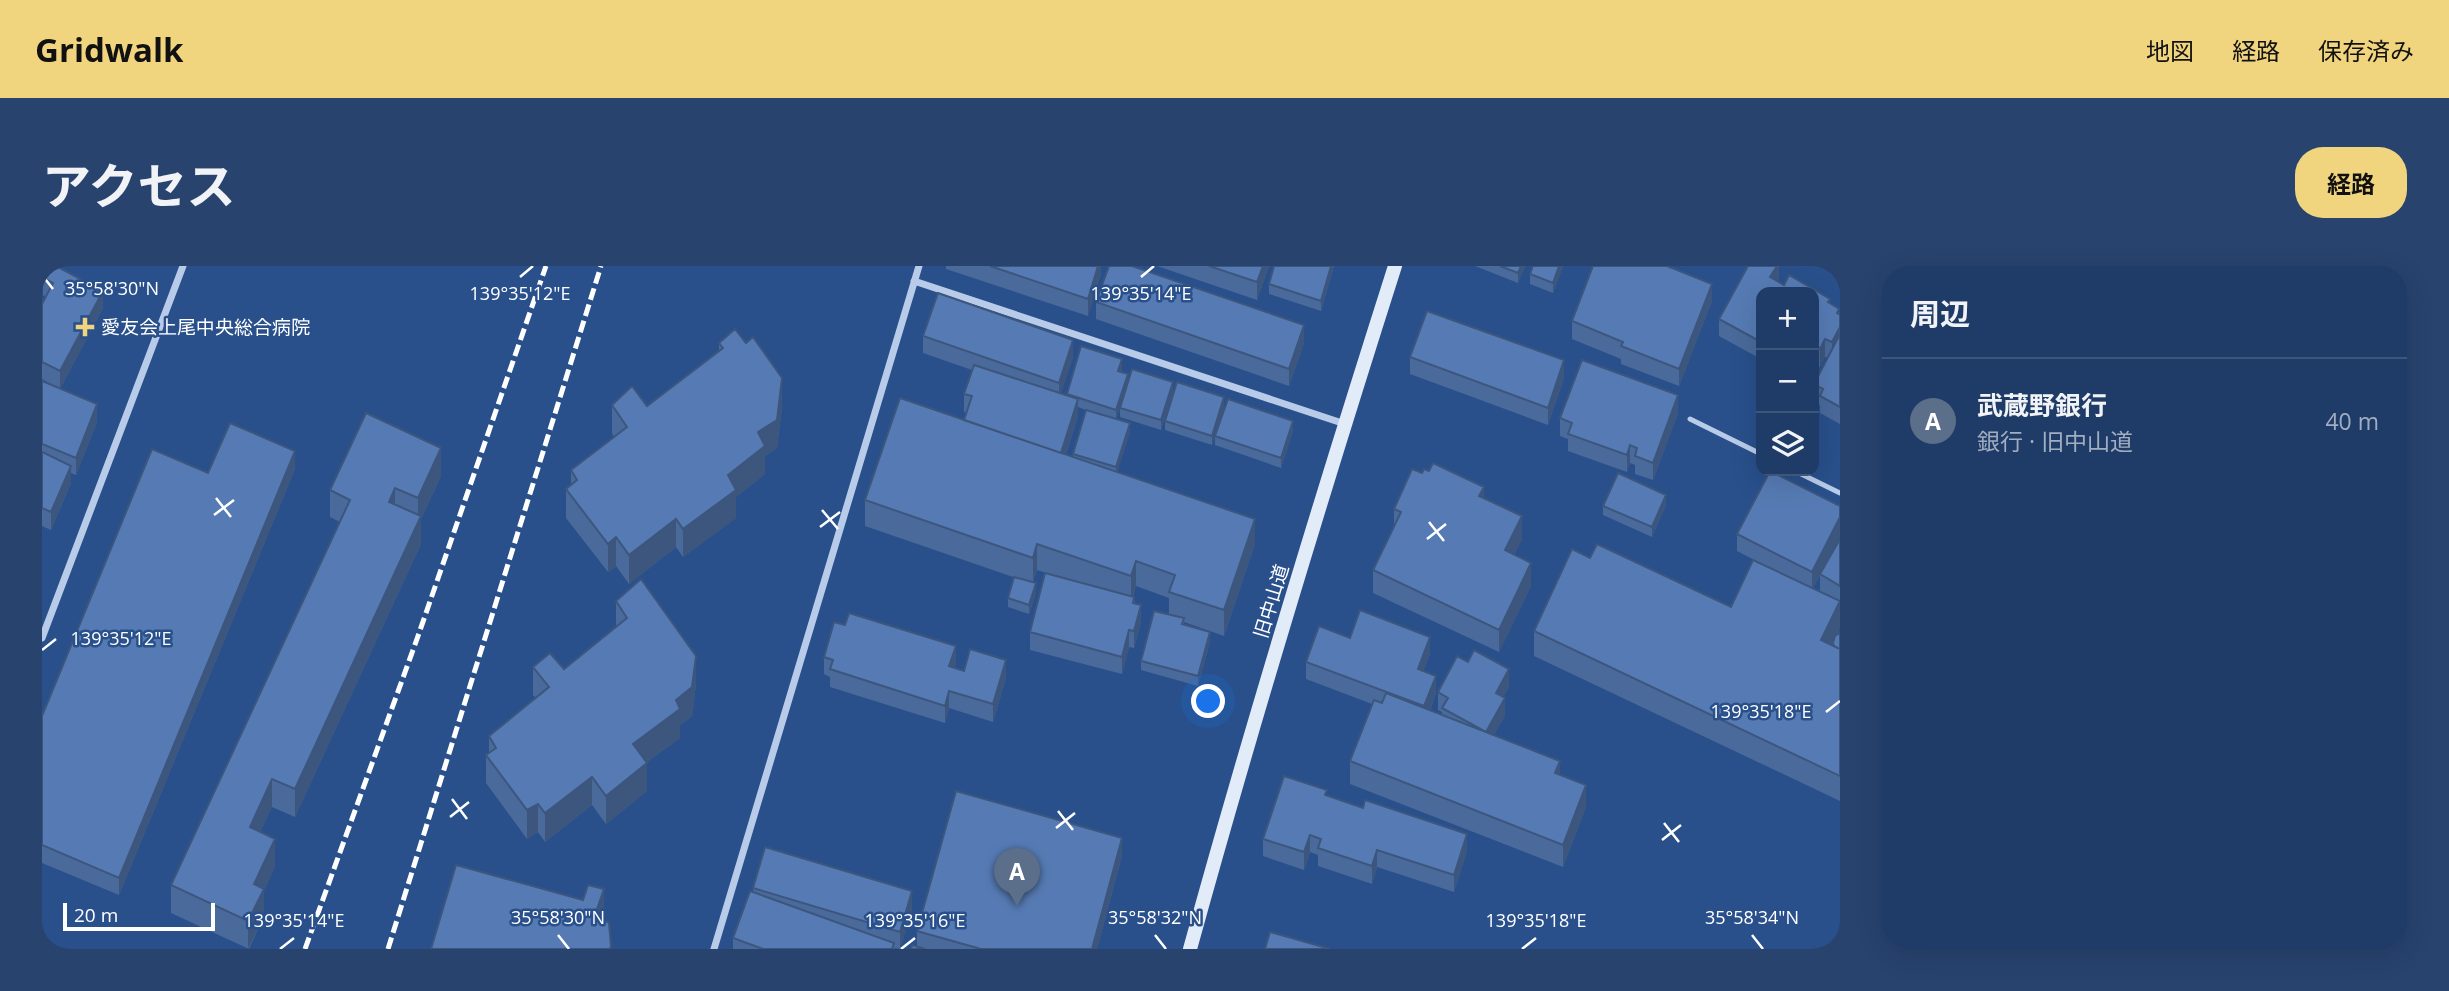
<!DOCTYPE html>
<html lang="ja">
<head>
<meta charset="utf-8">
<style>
  body { margin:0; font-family:"Open Sans","Noto Sans JP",sans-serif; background:#27436e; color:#f1f3f6 }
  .controls { position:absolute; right:21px; top:21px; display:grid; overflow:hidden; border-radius:14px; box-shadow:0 7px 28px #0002 }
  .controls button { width:63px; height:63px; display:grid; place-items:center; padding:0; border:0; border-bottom:2px solid #3c567c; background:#1f3c68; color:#f1f3f6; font:35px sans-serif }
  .scale { position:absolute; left:21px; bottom:18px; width:152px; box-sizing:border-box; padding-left:7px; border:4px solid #fff; border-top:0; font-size:19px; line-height:24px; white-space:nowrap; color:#fff; -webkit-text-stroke:5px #29508b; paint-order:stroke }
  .you { position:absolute; left:1167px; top:436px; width:24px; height:24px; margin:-18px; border:5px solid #fff; border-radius:50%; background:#1a73e8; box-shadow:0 0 0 10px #1a73e833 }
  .badge { display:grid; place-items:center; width:46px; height:46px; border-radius:50%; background:#f1d47e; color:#fff; font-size:23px; font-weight:700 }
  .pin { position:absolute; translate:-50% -58px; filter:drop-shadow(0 2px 4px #0008) }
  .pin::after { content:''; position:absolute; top:37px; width:24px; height:21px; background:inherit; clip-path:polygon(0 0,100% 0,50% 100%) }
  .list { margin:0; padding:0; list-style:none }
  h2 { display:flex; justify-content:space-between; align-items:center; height:91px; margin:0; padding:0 28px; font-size:30px }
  h2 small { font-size:23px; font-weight:400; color:#a1adc0 }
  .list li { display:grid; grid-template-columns:46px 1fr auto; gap:21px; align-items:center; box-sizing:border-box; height:126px; padding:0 28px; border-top:2px solid #3c567c }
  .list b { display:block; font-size:26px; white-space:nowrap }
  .list p { margin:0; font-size:23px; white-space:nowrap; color:#a1adc0 }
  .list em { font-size:23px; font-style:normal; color:#a1adc0 }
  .icon { flex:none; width:38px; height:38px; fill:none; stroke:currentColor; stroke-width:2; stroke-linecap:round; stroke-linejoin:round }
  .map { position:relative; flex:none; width:1798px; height:683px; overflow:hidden; border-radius:28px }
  header { display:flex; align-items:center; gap:42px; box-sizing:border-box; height:98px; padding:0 35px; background:#f1d47e; color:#111 }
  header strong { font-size:33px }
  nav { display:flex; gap:38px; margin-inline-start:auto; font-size:24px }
  .intro { display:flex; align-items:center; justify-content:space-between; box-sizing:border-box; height:168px; padding:0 42px }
  h1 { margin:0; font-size:49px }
  .button { padding:18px 32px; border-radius:28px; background:#f1d47e; color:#111; font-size:24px; font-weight:700 }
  main { display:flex; gap:42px; padding:0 42px }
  aside { flex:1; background:#1f3c68; border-radius:28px; box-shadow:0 7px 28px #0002 }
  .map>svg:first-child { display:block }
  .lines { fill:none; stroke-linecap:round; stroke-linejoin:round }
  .lane { stroke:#b8cce9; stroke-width:5 }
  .street { stroke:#b8cce9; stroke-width:7 }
  .secondary { stroke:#e2ebf8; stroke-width:14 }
  .rail { stroke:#fff; stroke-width:5; stroke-dasharray:12 5; stroke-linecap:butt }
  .wall { fill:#4a6a9b; fill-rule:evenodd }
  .shaded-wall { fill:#3c567e }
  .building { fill:#567bb4; stroke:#3c567e; stroke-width:2 }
  .ticks { fill:none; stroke:#fff; stroke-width:2.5 }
  .poi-dot { fill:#f1d47e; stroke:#29508b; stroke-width:2.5 }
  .labels { text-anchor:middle; stroke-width:5; stroke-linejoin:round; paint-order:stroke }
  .poi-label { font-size:19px; fill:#fff; stroke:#29508b; text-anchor:start }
  .street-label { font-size:19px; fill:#fff; stroke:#29508b }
  .ticks-label { font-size:18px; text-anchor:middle; fill:#fff; stroke:#29508b; stroke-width:5; stroke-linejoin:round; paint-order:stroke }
</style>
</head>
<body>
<header>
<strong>Gridwalk</strong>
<nav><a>地図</a><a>経路</a><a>保存済み</a></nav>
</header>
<div class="intro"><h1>アクセス</h1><a class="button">経路</a></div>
<main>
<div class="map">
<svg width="1798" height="683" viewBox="0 0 1798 683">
  <rect width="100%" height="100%" fill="#29508b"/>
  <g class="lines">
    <path class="lane" d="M1648 153 1719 188
      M1753 205 1798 227"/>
    <path class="street" d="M872 15 1303 158
      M0 372 141 0
      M672 683 877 0"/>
    <path class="secondary" d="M1148 683C1211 454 1281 226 1353 0"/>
    <path class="rail" d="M263 683 375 373 504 0
      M346 683 559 0"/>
  </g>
  <path class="wall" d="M904 0H1059V8L1046 50 904 3Z
    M1115 0H1227L1215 34Z
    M1292 0 1279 45 1227 28V18Z
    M1433 0H1483L1476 17Z
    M1491 0H1521L1511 27 1488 18V8Z
    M1706 0H1737L1736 16 1742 19 1747 9 1788 33V38L1797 43 1798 158 1778 147V139L1772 135V118L1786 92 1783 91 1778 101 1772 97V26H1719V93L1677 70V53Z
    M1 12 61 42 18 123 55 156 34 209 29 207V217L9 264 0 260V115L18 123 0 113V38L4 31 1 29Z
    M1670 35 1637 120 1579 98V93L1530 73V55Z
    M1054 36 1262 77 1247 120 1054 53Z
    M881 70 1031 91 1019 127 1025 129 1080 103 1079 106 1086 117 1131 126 1119 164 1078 151V142L1084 125 1074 153 1088 166 1075 206 1213 278 1182 370 1142 356V359L1168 376 1156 420 1099 404V395L1127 348V332L1094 320 1091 330 1099 356 1092 382 1087 381 1080 408 988 384V366L1014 310 995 304 991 316 994 327 987 348 966 341V332L974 312 823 260V234L922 154 924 146H922V128L930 104 881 87ZM1036 141 1044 144 1031 188V191L1024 189 1036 150Z
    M677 77 740 141 735 182 723 190V208L694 231V252L641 291 634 281 587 318 574 300 566 306 524 252V223L529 219V204L572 171 570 167V139L605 140 677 84Z
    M1368 91 1522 112 1506 159 1368 108Z
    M1182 141 1170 179 1123 164V155Z
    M1636 147 1611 214 1593 208V199L1588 197 1585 206 1526 185V173L1518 170V152Z
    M1251 165 1239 202 1173 179V170Z
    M253 203 77 629 0 597V450L166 207Z
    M1387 205 1442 233 1480 273 1472 289 1489 320 1457 386 1331 327V304L1352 262V243L1380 207Z
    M399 210 379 253V278L253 551 230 541 218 566 233 600 222 625V650L207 683 129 647V619L298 256 288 251V224Z
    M1624 239 1610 271 1561 249V240Z
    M1798 240V269L1780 304 1798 273V361L1794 370 1798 366V535L1492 390V365L1548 292 1689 341 1718 297 1695 285V268ZM1778 309V325L1771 322Z
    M574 335 654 418 650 450 638 459V472L605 496V525L564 558 550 539 503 576 496 566 485 573 444 517V489L447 487V470L494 432 491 429V401L522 403 574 361Z
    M803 359 914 397 912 402 922 405 964 412 951 456 907 442 903 457 788 421V411L782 408V391Z
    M1308 372 1388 388 1381 405 1394 428 1388 444 1400 449V446L1396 444V426L1467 421 1461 431 1463 449 1452 469 1518 509 1544 541 1521 601 1308 518V495L1330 438 1264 413V396Z
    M1285 530 1425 585 1412 626 1335 601 1330 618 1276 600V589L1268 586 1262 604 1221 590V573Z
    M1080 590 1055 683H869L875 681V665Z
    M711 622 870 643 858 683 852 682V683H691V672L711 626Z"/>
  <path class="shaded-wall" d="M1056 0H1059V8L1046 50V33Z
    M1221 0H1227L1215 34V16Z
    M1289 0H1292L1279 45V35Z
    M1479 0H1483L1476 17V7Z
    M1517 0H1521L1511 27V17Z
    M1735 0H1737V14L1730 26 1728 11Z
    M1670 18V35L1637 120V103Z
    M61 25V42L18 123V105Z
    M1262 59V77L1247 120V103Z
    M1798 61V78L1790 93V76Z
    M1783 73V91L1778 101V83Z
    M1031 74V91L1017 134V117Z
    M1080 93V103L1076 114V105Z
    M1522 94V112L1506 159V142Z
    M1086 108V117L1074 154V144Z
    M740 112V141L735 182 723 190V208L694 231V252L641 291V263L716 166Z
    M1131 116V126L1119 164V154Z
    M1636 129V147L1611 214V197Z
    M1182 131V141L1170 179V170Z
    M1036 133V150L1019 205V187Z
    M55 138V156L34 209V192Z
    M1251 155V165L1239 202V192Z
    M1088 157V166L1074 211V201Z
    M1588 179V197L1585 206V189Z
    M399 182V210L379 253V278L253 551V523L376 257V232Z
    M253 185V203L77 629V612Z
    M29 200V217L9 264V246Z
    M1442 221V244L1437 230Z
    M353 222V250L347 236Z
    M1624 229V239L1610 271V261Z
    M1480 250V273L1463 307V284Z
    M1798 251V269L1770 324V306Z
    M634 253V281L587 318V289Z
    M1213 253V278L1182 370V344Z
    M574 271V300L566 306V278Z
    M995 278V304L991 317V292Z
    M1094 295V320L1089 335V310Z
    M1489 297V320L1457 386V364Z
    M994 317V327L987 348V339Z
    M1798 335V361L1779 399V374Z
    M1099 339V356L1092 382V365Z
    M1087 364V381L1080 408V391Z
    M1168 366V376L1156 420V410Z
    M1388 371V388L1376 420V403Z
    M914 380V397L907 418V400Z
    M654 390V418L650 450 638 459V472L591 506V478L634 434Z
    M964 394V412L951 456V438Z
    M1467 403V421L1454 445V427Z
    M1394 410V428L1382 458V440Z
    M907 425V442L903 457V440Z
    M1463 432V449L1444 484V466Z
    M1518 495V518L1513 507Z
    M605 497V525L564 558V530Z
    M550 511V539L503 576V547Z
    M230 513V541L208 589V561Z
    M1544 519V541L1521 601V579Z
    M496 538V566L485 573V544Z
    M1425 568V585L1412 626V609Z
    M1268 569V586L1262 604V586Z
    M1080 572V590L1055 683H1050Z
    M233 573V600L222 625V650L206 683V655L212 618Z
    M1335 584V601L1330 618V600Z
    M562 623V651L553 677V649Z
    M870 625V643L858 683V666Z"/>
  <path class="building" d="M7 0H14L61 25 18 105 0 96V38L11 17 1 12Z
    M948 0H1056L1046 33Z
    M1067 0H1090L1262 59 1247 103 1054 36Z
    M1167 0H1221L1215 16Z
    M1232 0H1289L1279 35 1227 18Z
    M1458 0H1479L1476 7Z
    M1491 0H1517L1511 17 1488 8Z
    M1551 0H1625L1670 18 1637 103 1579 80 1581 76 1530 55Z
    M1706 0H1735L1728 11 1742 19 1747 9 1788 33 1786 36 1797 43 1795 47 1798 49V61L1790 76 1783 73 1778 83 1772 80V26H1719V76L1677 53Z
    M896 27 1031 74 1017 117 881 70Z
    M1385 45 1522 94 1506 142 1368 91Z
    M693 63 704 77 711 71 740 112 735 154 716 166 723 180 686 209 694 224 641 263 634 253 587 289 574 271 566 278 524 223 535 214 529 204 585 161 570 139 590 120 605 140 681 82 677 77Z
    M1798 68V141L1778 130 1781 123 1772 118Z
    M1039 80 1080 93 1076 105 1086 108 1074 144 1025 128Z
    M1540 94 1636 129 1611 197 1593 190 1595 182 1588 179 1585 189 1526 168 1530 157 1518 152Z
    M932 99 1036 133 1019 187 922 154 930 130 922 128Z
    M1090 103 1131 116 1119 154 1078 142Z
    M0 115 55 138 34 192 0 178Z
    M1135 116 1182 131 1170 170 1123 155Z
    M858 132 1213 253 1182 344 1127 326 1133 309 1094 295 1089 310 995 278 991 292 823 234Z
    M1186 133 1251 155 1239 192 1173 170Z
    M1044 144 1088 157 1074 201 1031 188Z
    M324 147 399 182 376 232 353 222 347 236 379 250 253 523 230 513 208 561 233 573 212 618 222 623 206 655 129 619 308 234 288 224Z
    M188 157 253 185 77 612 0 579V450L110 183 166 207Z
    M0 186 29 200 9 246 0 242Z
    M1391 197 1442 221 1437 230 1480 250 1463 284 1489 297 1457 364 1331 304 1359 246 1352 243 1370 203 1380 207 1382 203 1387 205Z
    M1728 205 1798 240V251L1770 306 1695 268Z
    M1576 207 1624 229 1610 261 1561 240Z
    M1798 273V320L1778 308Z
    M1555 278 1689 341 1711 294 1798 335 1779 374 1798 383V510L1492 365 1530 283 1548 292Z
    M1003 307 1092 331 1091 337 1099 339 1092 365 1087 364 1080 391 988 366Z
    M972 311 994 317 987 339 966 332Z
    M599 313 654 390 650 421 634 434 638 443 591 478 605 497 564 530 550 511 503 547 496 538 485 544 444 489 454 482 447 470 507 421 491 401 508 387 522 403 585 352 574 335Z
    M1318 344 1388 371 1376 403 1394 410 1382 440 1264 396 1277 360 1308 372Z
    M1112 345 1142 352 1140 358 1168 366 1156 410 1099 395Z
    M807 347 914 380 907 400 922 405 928 383 964 394 951 438 907 425 903 440 788 403 791 394 782 391 792 356 803 359Z
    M1798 366V383L1792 380 1791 377 1793 370Z
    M1432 384 1467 403 1454 427 1463 432 1444 466 1400 442 1406 432 1396 426 1415 390 1426 396Z
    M1344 427 1518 495 1513 507 1544 519 1521 579 1308 495 1332 434 1340 437Z
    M1242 510 1285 524 1283 529 1321 542 1323 534 1425 568 1412 609 1335 584 1330 600 1276 582 1279 573 1268 569 1262 586 1221 573Z
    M914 525 1080 572 1050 683H939L875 665Z
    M723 581 870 625 858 666 711 622Z
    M414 599 541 634 546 619 562 623 553 649 567 657 569 680 568 683H389Z
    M708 625 852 677 850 683H721L691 672Z
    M1228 666 1288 683H1223Z
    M870 679 883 683H869Z"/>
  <path class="ticks" d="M0 9 11 23M478 11 491 0M1099 11 1112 0M174 232 189 251M780 244 796 263M172 249 192 234M1387 256 1402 275M778 261 798 246M1385 273 1404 258M0 384 14 373M1784 446 1798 435M410 533 425 553M1016 545 1031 564M408 551 427 536M1622 557 1637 576M1014 562 1033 547M1620 574 1639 559M516 669 527 683M1113 669 1124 683M1710 669 1721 683M238 683 252 672M859 683 873 672M1480 683 1494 672"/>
  <path class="poi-dot" d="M39.5 50.5h7v7h7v7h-7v7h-7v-7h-7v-7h7z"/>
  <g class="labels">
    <g class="poi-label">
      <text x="59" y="68">愛友会上尾中央総合病院</text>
    </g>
    <g class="street-label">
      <text transform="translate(1229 335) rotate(-73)" y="7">旧中山道</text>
    </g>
  </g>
  <g class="ticks-label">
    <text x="70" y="29">35°58'30"N</text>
    <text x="478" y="34">139°35'12"E</text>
    <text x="1099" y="34">139°35'14"E</text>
    <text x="79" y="379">139°35'12"E</text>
    <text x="1719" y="452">139°35'18"E</text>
    <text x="516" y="658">35°58'30"N</text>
    <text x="1113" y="658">35°58'32"N</text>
    <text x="1710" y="658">35°58'34"N</text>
    <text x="252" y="661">139°35'14"E</text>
    <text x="873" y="661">139°35'16"E</text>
    <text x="1494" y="661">139°35'18"E</text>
  </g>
</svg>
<div class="controls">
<button>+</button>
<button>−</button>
<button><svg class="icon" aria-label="layers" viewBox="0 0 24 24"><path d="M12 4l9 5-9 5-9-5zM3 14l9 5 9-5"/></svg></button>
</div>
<div class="scale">20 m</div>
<div class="you"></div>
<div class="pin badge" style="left:975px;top:640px;background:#5c6f8a">A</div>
</div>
<aside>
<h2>周辺<small></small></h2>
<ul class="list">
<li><span class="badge" style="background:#5c6f8a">A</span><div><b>武蔵野銀行</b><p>銀行 · 旧中山道</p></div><em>40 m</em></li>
</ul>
</aside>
</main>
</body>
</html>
